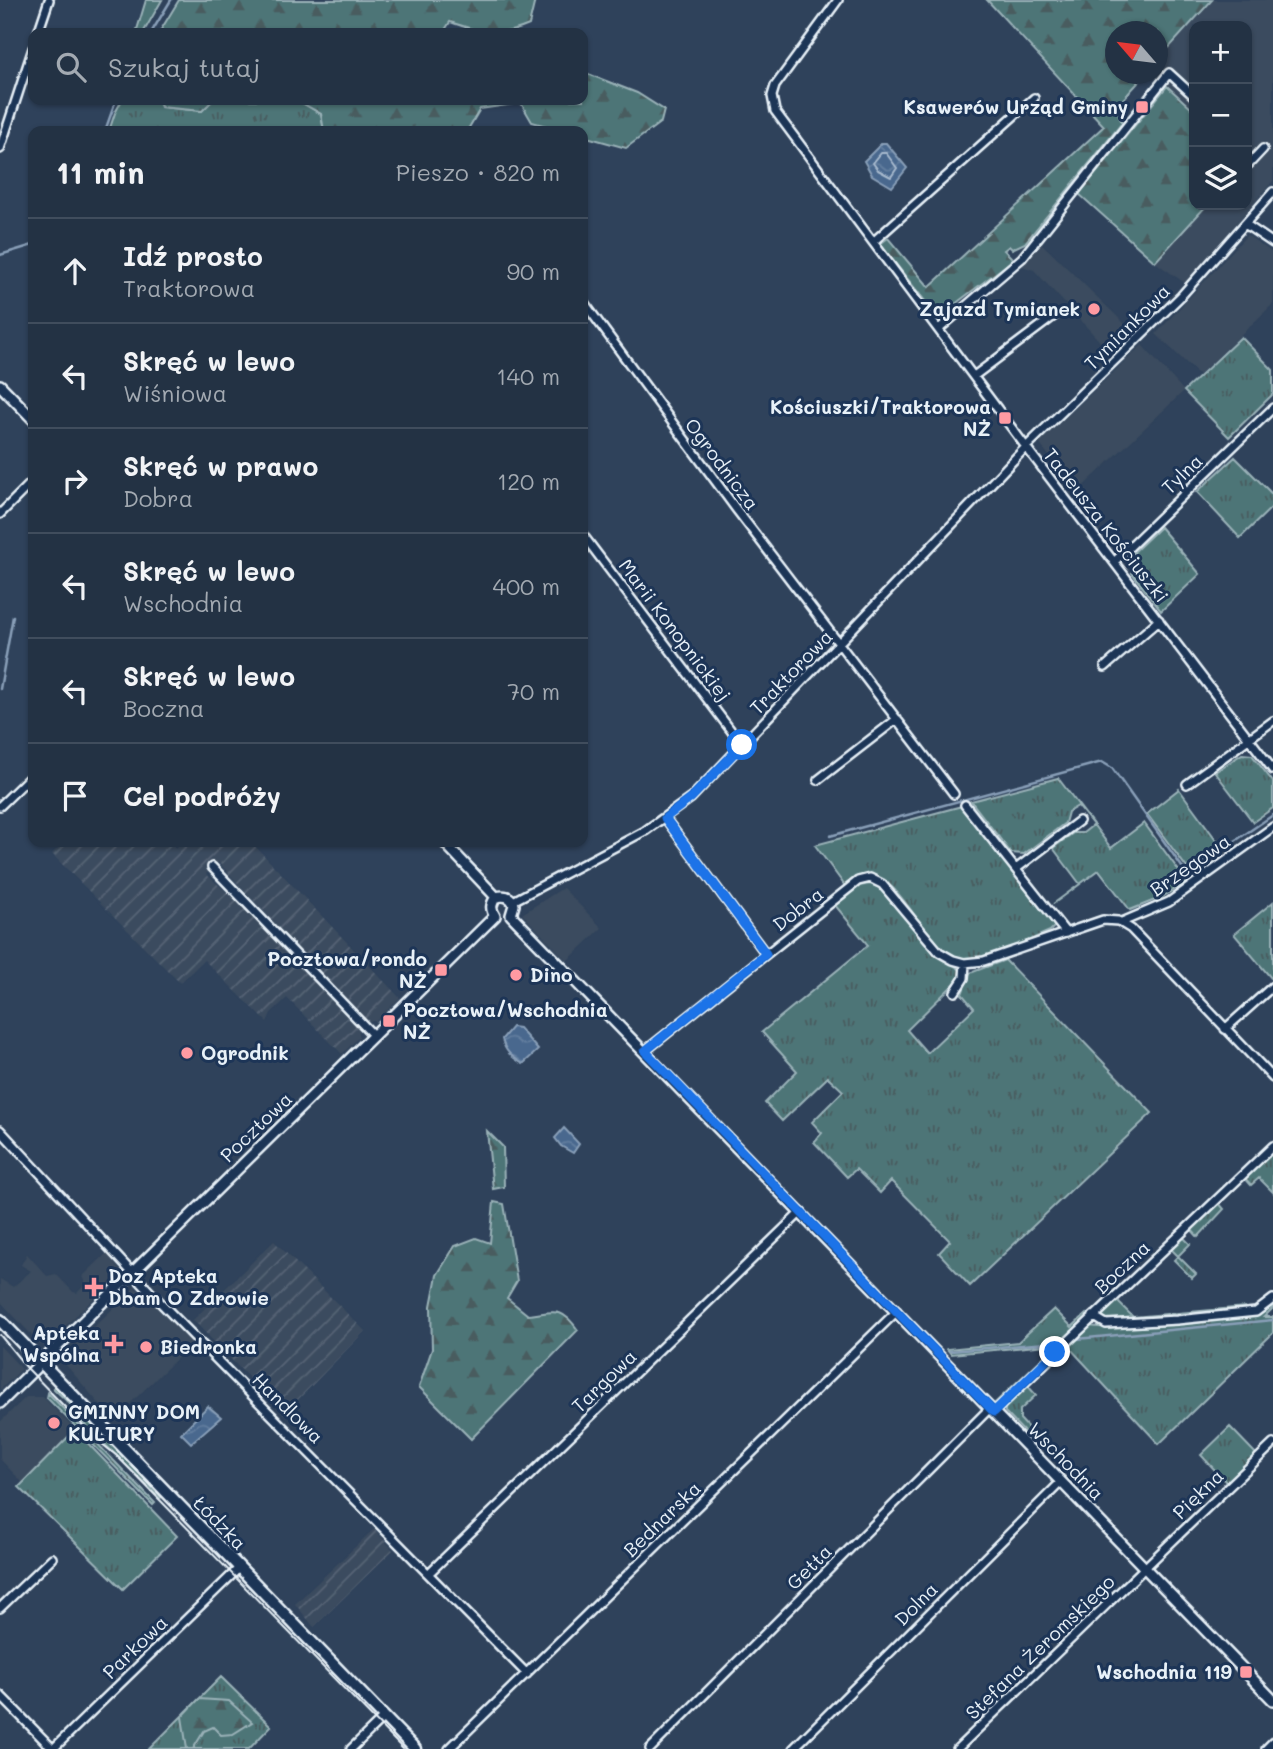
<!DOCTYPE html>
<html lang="pl">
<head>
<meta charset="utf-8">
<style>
  body { margin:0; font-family:Mali,sans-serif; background:#2f3e4f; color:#f1f3f6 }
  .controls { position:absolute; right:21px; top:21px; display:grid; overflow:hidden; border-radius:14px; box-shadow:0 2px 5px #0004 }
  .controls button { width:63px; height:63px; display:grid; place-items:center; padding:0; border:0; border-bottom:2px solid #404d5d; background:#233244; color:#f1f3f6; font:35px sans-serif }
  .compass { position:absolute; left:1105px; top:21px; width:63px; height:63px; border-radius:50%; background:#233244; box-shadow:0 2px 5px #0004; rotate:298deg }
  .stop { position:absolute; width:21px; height:21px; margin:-16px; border:5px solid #1a73e8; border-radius:50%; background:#fff }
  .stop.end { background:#1a73e8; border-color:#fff; box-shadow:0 2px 7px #0008 }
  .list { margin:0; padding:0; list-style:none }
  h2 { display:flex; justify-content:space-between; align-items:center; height:91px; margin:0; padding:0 28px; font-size:30px }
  h2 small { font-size:23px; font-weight:400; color:#a3aab2 }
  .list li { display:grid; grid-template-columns:46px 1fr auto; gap:21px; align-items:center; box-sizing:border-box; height:105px; padding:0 28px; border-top:2px solid #404d5d }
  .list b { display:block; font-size:26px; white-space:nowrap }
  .list p { margin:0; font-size:23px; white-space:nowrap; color:#a3aab2 }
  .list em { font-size:23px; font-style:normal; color:#a3aab2 }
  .icon { flex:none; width:38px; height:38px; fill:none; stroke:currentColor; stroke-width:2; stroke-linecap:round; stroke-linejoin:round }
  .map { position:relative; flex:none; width:1273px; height:1749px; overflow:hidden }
  .search { position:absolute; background:#233244; box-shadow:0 2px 5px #0004; left:28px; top:28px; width:560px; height:77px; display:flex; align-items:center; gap:18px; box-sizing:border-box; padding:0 24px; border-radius:14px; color:#a3aab2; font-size:26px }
  .panel { position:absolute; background:#233244; box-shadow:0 2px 5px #0004; left:28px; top:126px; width:560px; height:721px; border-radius:14px }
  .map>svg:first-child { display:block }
  .built { fill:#3b4b5e }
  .industrial { fill:url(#industrial-furrows) }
  .grass { fill:url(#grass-tufts); stroke:#9ab2b8; stroke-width:2 }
  .forest { fill:url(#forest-firs); stroke:#9ab2b8; stroke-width:2 }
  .water { fill:url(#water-waves); stroke:#899fb8; stroke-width:2 }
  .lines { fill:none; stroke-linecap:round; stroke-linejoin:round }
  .shore { stroke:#a8bace; stroke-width:2 }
  .stream { stroke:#899fb8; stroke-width:2.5 }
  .minor-casing { stroke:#e8f1f8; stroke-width:12 }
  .tertiary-casing { stroke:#e8f1f8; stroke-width:14 }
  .secondary-casing { stroke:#e8f1f8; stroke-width:15 }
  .minor { stroke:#1d3557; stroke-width:7 }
  .tertiary { stroke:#1d3557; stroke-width:9 }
  .secondary { stroke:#1d3557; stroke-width:10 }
  .tram { stroke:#e8f1f8; stroke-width:2 }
  .route { stroke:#1a73e8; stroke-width:9 }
  .poi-dot { fill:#ff9aa2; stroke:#1d3557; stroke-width:2.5 }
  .labels { text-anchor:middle; stroke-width:6; stroke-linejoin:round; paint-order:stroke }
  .poi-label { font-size:19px; font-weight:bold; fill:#e8f1f8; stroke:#1d3557; text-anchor:end }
  .street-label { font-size:19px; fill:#e8f1f8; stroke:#1d3557 }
</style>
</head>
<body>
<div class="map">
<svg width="1273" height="1749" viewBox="0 0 1273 1749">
  <defs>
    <pattern id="industrial-furrows" width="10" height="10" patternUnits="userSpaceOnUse" patternTransform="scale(1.75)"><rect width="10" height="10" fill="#3b4b5e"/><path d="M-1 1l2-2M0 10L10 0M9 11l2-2" fill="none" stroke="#576576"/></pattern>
    <pattern id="grass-tufts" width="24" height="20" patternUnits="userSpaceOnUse" patternTransform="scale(1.75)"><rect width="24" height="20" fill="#4d7477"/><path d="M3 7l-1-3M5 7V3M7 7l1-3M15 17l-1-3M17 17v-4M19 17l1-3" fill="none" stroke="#495c5e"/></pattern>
    <pattern id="forest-firs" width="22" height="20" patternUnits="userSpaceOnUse" patternTransform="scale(1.75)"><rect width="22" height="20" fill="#4d7477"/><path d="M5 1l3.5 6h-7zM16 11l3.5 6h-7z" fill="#495c5e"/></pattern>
    <pattern id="water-waves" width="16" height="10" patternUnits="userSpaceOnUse" patternTransform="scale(1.75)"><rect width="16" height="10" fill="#49688e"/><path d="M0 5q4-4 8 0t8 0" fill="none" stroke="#637e9f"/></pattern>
  </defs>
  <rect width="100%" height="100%" fill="#2f425b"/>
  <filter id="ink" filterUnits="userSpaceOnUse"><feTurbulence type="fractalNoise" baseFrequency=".0143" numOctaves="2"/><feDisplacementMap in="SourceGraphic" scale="14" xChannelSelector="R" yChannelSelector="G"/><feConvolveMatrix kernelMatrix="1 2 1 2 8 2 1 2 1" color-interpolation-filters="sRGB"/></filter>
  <g filter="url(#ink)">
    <path class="built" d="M1213 0H1273V181L1185 283 1155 262 1207 205H1247V26H1194V111L1152 74H1158V61Z
      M1247 235 1273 253V304L1199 375 1156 334Z
      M1041 243 1126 325 1106 348 1034 270 1022 266Z
      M1142 345 1184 391 1077 492 1039 443Z
      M563 888 602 928 567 961 522 914Z
      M107 1253 121 1272 46 1345 40 1344 0 1301V1279L13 1287 31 1271 21 1265 27 1254 47 1276 56 1274 73 1292 77 1293 85 1285V1280L82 1277Z
      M135 1287 193 1343 113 1420 61 1359Z
      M0 1346 22 1369 0 1390Z
      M26 1397H43L75 1430 23 1483 0 1459V1422Z"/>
    <path class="industrial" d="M64 842H170L176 848 182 842H251L400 998 376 1021H365L218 862 206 874 239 903 359 1027V1037L342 1054 287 998 271 1013 267 1022 204 960 180 983 52 854Z
      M274 1241 365 1331 284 1414 193 1320Z
      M374 1529 393 1550 314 1627 295 1604Z"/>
    <path class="grass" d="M146 0H162L143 33H136Z
      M122 100H159L161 107 202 111 213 100H297L321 114 324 131H109L115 113Z
      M1241 337 1273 370V394L1229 437 1184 391Z
      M1235 457 1273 495V506L1240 538 1197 492Z
      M1160 527 1200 574 1161 611 1132 573 1134 552Z
      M1242 754 1252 755 1273 782V808L1253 822 1215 772Z
      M1058 778 1111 848 1144 823 1187 882 1160 898 1130 910 1099 870 1053 904 1080 884 1053 848 1073 833H1083L1093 825 1078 806 1068 812 1065 823 1024 854 1011 853 971 801Z
      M1179 789 1220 845 1187 868 1147 814Z
      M962 806 1053 920 1055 926 1050 931C1028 940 986 964 963 960 924 954 903 870 864 876 856 877 851 882 845 886L815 845Z
      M870 884 884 890 937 955 961 970 958 980 907 1030 927 1053 974 1008 962 994 970 973 1005 960 1152 1113 970 1286 939 1253 950 1241 891 1181 880 1193 856 1169 847 1177 814 1142 822 1133 812 1122 843 1091 828 1077 782 1121 765 1103 797 1071 762 1032 868 945 834 904 859 886Z
      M1273 902V977L1271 978 1234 934Z
      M1273 1150V1192L1259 1178 1251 1185 1244 1177Z
      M1218 1202 1224 1209 1198 1237 1190 1228Z
      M1182 1236 1190 1244 1178 1256 1196 1274 1192 1278 1174 1260 1178 1256 1170 1248Z
      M1116 1300 1133 1317 1245 1307V1310C1220 1313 1121 1326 1103 1318L1102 1314Z
      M1273 1305V1308L1264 1317H1273V1333L1159 1444 1068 1346 1088 1326 1110 1328 1258 1316Z
      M1054 1309 1072 1327 1086 1314 1088 1317 1000 1402H996L1057 1344 951 1354 947 1349 1018 1342Z
      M1027 1385 1036 1395 1020 1410V1419L1031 1431 1027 1435 1005 1412V1408Z
      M55 1386 162 1497 160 1498 82 1422 84 1420 71 1408 72 1406 53 1388Z
      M48 1393 155 1503 153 1505 47 1398Z
      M1230 1427 1257 1455 1227 1483 1201 1455Z
      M75 1430 177 1536 123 1589 19 1487Z
      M221 1677 271 1726 249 1749H149Z"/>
    <path class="forest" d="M179 0H535L529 25C497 39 481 32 450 22L443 33H159Z
      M987 0H1212L1158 60V32H1116V74H1146L1116 107 1122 123 1025 243 1012 249 1009 246 1004 250 1012 258 1010 262 942 314 933 311 880 244 888 238 929 287 1104 126Z
      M583 72 637 93 664 110 661 122 626 148 583 136V131H565L532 122 521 103 480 109 467 131H324L321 114 297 100H583Z
      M1167 86 1194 111V205H1207L1155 262 1079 194Z
      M159 100H213L202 111 161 107Z
      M487 1131 503 1147 504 1187 493 1189Z
      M494 1202 504 1204 517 1281 507 1298 528 1315C555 1312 561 1306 578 1330L471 1439 419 1387 432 1349 431 1306 437 1275 455 1246 476 1238 490 1243Z
      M199 1699 229 1701 252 1722 233 1734 221 1735 213 1727 204 1731 193 1749H187L182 1717Z"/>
    <path class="water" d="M882 143H886L907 168 892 187 872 175 864 161Z
      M512 1027 519 1028 538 1050 523 1064C512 1057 505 1052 502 1039Z
      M564 1128 579 1144 573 1153 561 1146 555 1138Z
      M208 1406 221 1417 191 1443 181 1433Z"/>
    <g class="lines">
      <path class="shore" d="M881 153H886L897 168 891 177 878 170 873 163Z"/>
      <path class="stream" d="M151 33 171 0
        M105 131 116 100
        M0 255 33 245
        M0 689 13 616
        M830 836 1102 762 1112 768 1187 874 1273 815
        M1077 1339 1273 1320
        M950 1351 1058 1342"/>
      <g class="minor-casing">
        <path id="minor" d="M838 0 775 86 772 96 775 111 1026 447 1273 770
          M38 33 49 0
          M0 149 33 48
          M1247 162 1249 164 1263 149
          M1245 224 1273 243
          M873 242 1034 98
          M583 301 736 509 954 794
          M939 329 1022 258 1169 73 1194 96
          M974 376 1054 316
          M0 514 33 481
          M583 535 742 745
          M1114 562 1273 408
          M1105 667 1159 620
          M818 780 897 719
          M1187 784 1273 721
          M965 805 1066 933
          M0 806 33 774
          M665 818 766 954
          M212 867 374 1036
          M1016 869 1079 821
          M513 901 645 831 691 798 1026 447 1181 296 1273 192
          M1122 922 1169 902 1273 827
          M955 992 964 978 965 963
          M1225 1029 1273 986
          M645 1051 858 881 870 878 882 884 939 952 953 960 964 963 984 961 1103 920 1118 921 1131 929 1273 1078
          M0 1130 152 1294 527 1674
          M1093 1316 1106 1324 1177 1320 1256 1312 1273 1299
          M994 1412 1273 1146
          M429 1573 801 1212
          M0 1608 52 1558
          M0 1695 53 1749 239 1568
          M351 1749 384 1717
          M449 1749 897 1311
          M650 1749 990 1408
          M793 1749 1061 1482
          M957 1749 1273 1444
          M1266 1749 1273 1742"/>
      </g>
      <g class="tertiary-casing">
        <path id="tertiary" d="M0 385 33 419
          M444 842 496 897
          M511 915 1273 1700
          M495 916C490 909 491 904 496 897 504 895 511 896 514 905L511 915
          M0 1403 495 916"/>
      </g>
      <g class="secondary-casing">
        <path id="secondary" d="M0 1320 415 1749"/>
      </g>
      <use href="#minor" class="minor"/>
      <use href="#tertiary" class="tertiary"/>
      <use href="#secondary" class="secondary"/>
      <path class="tram" d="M0 1335 27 1368 96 1439 117 1456 403 1749"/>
    </g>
  </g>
  <g class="lines" filter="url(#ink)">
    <path class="route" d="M742 745 691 798 665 818 766 954 645 1051 994 1412 1055 1352"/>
  </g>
  <g class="poi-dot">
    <rect x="1135" y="100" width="14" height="14" rx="3.5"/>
    <circle cx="1094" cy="309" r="7"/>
    <rect x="998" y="411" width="14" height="14" rx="3.5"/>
    <rect x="434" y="963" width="14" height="14" rx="3.5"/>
    <circle cx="516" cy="975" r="7"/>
    <rect x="382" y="1014" width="14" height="14" rx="3.5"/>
    <circle cx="187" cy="1053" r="7"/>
    <path d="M90.5 1276.5h7v7h7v7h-7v7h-7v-7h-7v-7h7z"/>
    <path d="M110.5 1333.5h7v7h7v7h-7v7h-7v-7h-7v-7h7z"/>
    <circle cx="146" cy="1347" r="7"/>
    <circle cx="54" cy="1423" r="7"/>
    <rect x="1239" y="1665" width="14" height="14" rx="3.5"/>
  </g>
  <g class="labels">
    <g class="poi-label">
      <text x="1128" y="114">Ksawerów Urząd Gminy</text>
      <text x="1080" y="316">Zajazd Tymianek</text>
      <text x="991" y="414">Kościuszki/Traktorowa<tspan x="991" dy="22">NŻ</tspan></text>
      <text x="427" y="966">Pocztowa/rondo<tspan x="427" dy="22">NŻ</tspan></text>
      <text x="530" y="982" text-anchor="start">Dino</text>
      <text x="403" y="1017" text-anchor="start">Pocztowa/Wschodnia<tspan x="403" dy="22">NŻ</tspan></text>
      <text x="201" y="1060" text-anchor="start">Ogrodnik</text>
      <text x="108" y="1283" text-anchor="start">Doz Apteka<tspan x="108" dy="22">Dbam O Zdrowie</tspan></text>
      <text x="100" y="1340">Apteka<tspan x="100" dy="22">Wspólna</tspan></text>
      <text x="160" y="1354" text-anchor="start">Biedronka</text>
      <text x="68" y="1419" text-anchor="start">GMINNY DOM<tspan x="68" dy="22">KULTURY</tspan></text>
      <text x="1232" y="1679">Wschodnia 119</text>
    </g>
    <g class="street-label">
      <text transform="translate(1127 327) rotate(-45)" y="7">Tymiankowa</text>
      <text transform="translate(722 464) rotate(53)" y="7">Ogrodnicza</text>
      <text transform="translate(1182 474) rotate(-44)" y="7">Tylna</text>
      <text transform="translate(1106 525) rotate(52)" y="7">Tadeusza Kościuszki</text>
      <text transform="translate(675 630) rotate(53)" y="7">Marii Konopnickiej</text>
      <text transform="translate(791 672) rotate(-46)" y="7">Traktorowa</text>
      <text transform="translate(1190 865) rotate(-35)" y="7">Brzegowa</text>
      <text transform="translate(798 909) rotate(-38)" y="7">Dobra</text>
      <text transform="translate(256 1127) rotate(-44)" y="7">Pocztowa</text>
      <text transform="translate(1122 1267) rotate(-43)" y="7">Boczna</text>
      <text transform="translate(604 1381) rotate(-44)" y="7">Targowa</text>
      <text transform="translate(288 1408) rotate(45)" y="7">Handlowa</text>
      <text transform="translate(1066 1461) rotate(46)" y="7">Wschodnia</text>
      <text transform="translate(1198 1494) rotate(-44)" y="7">Piękna</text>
      <text transform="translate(662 1519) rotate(-44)" y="7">Bednarska</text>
      <text transform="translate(220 1523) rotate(46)" y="7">Łódzka</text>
      <text transform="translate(809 1567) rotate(-45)" y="7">Getta</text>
      <text transform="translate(916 1604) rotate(-45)" y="7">Dolna</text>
      <text transform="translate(135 1647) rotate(-44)" y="7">Parkowa</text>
      <text transform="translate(1040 1647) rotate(-44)" y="7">Stefana Żeromskiego</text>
    </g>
  </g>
</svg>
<div class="controls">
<button>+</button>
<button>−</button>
<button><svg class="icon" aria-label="layers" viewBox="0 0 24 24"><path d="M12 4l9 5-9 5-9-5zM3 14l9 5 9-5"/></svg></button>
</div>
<svg class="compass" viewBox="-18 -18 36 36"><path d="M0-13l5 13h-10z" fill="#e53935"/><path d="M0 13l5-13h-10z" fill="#a3aab2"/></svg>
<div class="stop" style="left:742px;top:745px"></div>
<div class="stop end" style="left:1055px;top:1352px"></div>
<div class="search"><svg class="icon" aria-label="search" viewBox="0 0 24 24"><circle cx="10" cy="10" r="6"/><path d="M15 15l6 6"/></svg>Szukaj tutaj</div>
<section class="panel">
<h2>11 min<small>Pieszo · 820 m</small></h2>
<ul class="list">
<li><svg class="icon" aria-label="ahead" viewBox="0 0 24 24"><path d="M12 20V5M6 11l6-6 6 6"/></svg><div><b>Idź prosto</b><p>Traktorowa</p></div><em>90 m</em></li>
<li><svg class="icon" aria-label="left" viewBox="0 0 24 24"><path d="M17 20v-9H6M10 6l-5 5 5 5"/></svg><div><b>Skręć w lewo</b><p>Wiśniowa</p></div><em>140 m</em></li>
<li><svg class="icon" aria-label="right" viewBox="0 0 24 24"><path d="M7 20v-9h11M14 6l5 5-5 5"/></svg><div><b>Skręć w prawo</b><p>Dobra</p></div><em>120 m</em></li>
<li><svg class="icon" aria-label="left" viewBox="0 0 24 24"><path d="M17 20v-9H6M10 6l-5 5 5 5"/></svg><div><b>Skręć w lewo</b><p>Wschodnia</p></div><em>400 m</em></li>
<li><svg class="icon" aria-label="left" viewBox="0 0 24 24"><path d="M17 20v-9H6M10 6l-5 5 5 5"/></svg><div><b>Skręć w lewo</b><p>Boczna</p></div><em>70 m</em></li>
<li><svg class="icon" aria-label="arrive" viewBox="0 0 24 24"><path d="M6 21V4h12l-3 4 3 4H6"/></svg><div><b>Cel podróży</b></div></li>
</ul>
</section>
</div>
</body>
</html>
